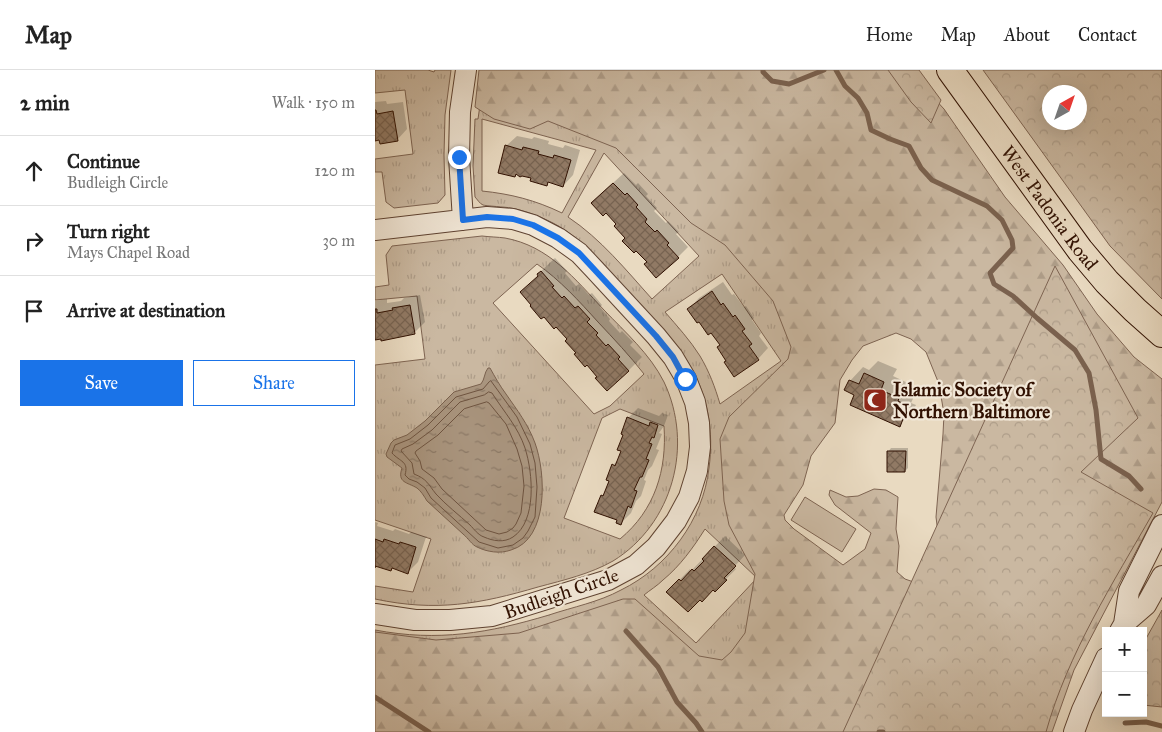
<!DOCTYPE html>
<html lang="en">
<head>
<meta charset="utf-8">
<style>
  body { margin:0; font-family:"IM FELL Great Primer",serif; background:#f6f6f6; color:#222 }
  .controls { position:absolute; right:15px; bottom:15px; display:grid; overflow:hidden; border-radius:0px; box-shadow:0 5px 20px #0002 }
  .controls button { width:45px; height:45px; display:grid; place-items:center; padding:0; border:0; border-bottom:1px solid #e0e0e0; background:#fff; color:#222; font:25px sans-serif }
  .compass { position:absolute; left:667px; top:15px; width:45px; height:45px; border-radius:50%; background:#fff; box-shadow:0 5px 20px #0002; rotate:40deg }
  .stop { position:absolute; width:15px; height:15px; margin:-11px; border:4px solid #1a73e8; border-radius:50%; background:#fff }
  .stop.end { background:#1a73e8; border-color:#fff; box-shadow:0 1px 5px #0008 }
  .list { margin:0; padding:0; list-style:none }
  h2 { display:flex; justify-content:space-between; align-items:center; height:65px; margin:0; padding:0 20px; font-size:21px }
  h2 small { font-size:16px; font-weight:400; color:#767676 }
  .list li { display:grid; grid-template-columns:32px 1fr auto; gap:15px; align-items:center; box-sizing:border-box; height:70px; padding:0 20px; border-top:1px solid #e0e0e0 }
  .list b { display:block; font-size:19px; white-space:nowrap }
  .list p { margin:0; font-size:16px; white-space:nowrap; color:#767676 }
  .list em { font-size:16px; font-style:normal; color:#767676 }
  .actions { display:flex; gap:10px; padding:15px 20px }
  .actions a { flex:1; padding:11px 0; border:1px solid #1a73e8; border-radius:0px; text-align:center; font-size:18px; color:#1a73e8 }
  .actions .main { background:#1a73e8; color:#fff }
  .icon { flex:none; width:28px; height:28px; fill:none; stroke:currentColor; stroke-width:2; stroke-linecap:round; stroke-linejoin:round }
  .map { position:relative; flex:none; width:787px; height:662px; overflow:hidden }
  header { display:flex; align-items:center; gap:30px; box-sizing:border-box; height:70px; padding:0 25px; background:#fff; border-bottom:1px solid #e0e0e0 }
  header strong { font-size:24px }
  nav { display:flex; gap:28px; margin-inline-start:auto; font-size:18px }
  main { display:flex }
  aside { flex:1; background:#fff }
  .map>svg:first-child { display:block }
  .grass { fill:url(#grass-tufts); stroke:#7e6452; fill-rule:evenodd }
  .forest { fill:url(#forest-firs); stroke:#7e6452; fill-rule:evenodd }
  .park { fill:url(#park-crowns); stroke:#7e6452; fill-rule:evenodd }
  .pitch { fill:#cab8a1; stroke:#7e6452 }
  .water { fill:url(#water-ripples); stroke:#7a614e }
  .shadow { fill:#0003 }
  .lines { fill:none; stroke-linecap:round; stroke-linejoin:round }
  .shore { stroke:#6e5441; stroke-width:1 }
  .stream { stroke:#7a614e; stroke-width:5 }
  .building { fill:url(#building-cross-hatch); stroke:#311102 }
  .minor-casing { stroke:#5f4332; stroke-width:22 }
  .major-casing { stroke:#311102; stroke-width:28 }
  .minor { stroke:#f1e7d7; stroke-width:20 }
  .major { stroke:#e9dac1; stroke-width:26 }
  .route { stroke:#1a73e8; stroke-width:6 }
  .labels { text-anchor:middle; stroke-width:4.5; stroke-linejoin:round; paint-order:stroke }
  .street-label { font-size:19px; fill:#311102; stroke:#f1e7d7 }
  .poi-label { font-size:19px; font-weight:bold; fill:#311102; stroke:#f1e7d7; text-anchor:start }
</style>
</head>
<body>
<header>
<strong>Map</strong>
<nav><a>Home</a><a>Map</a><a>About</a><a>Contact</a></nav>
</header>
<main>
<aside>
<h2>2 min<small>Walk · 150 m</small></h2>
<ul class="list">
<li><svg class="icon" aria-label="ahead" viewBox="0 0 24 24"><path d="M12 20V5M6 11l6-6 6 6"/></svg><div><b>Continue</b><p>Budleigh Circle</p></div><em>120 m</em></li>
<li><svg class="icon" aria-label="right" viewBox="0 0 24 24"><path d="M7 20v-9h11M14 6l5 5-5 5"/></svg><div><b>Turn right</b><p>Mays Chapel Road</p></div><em>30 m</em></li>
<li><svg class="icon" aria-label="arrive" viewBox="0 0 24 24"><path d="M6 21V4h12l-3 4 3 4H6"/></svg><div><b>Arrive at destination</b></div></li>
</ul>
<div class="actions"><a class="main">Save</a><a>Share</a></div>
</aside>
<div class="map">
<svg width="787" height="662" viewBox="0 0 787 662">
  <defs>
    <pattern id="grass-tufts" width="24" height="20" patternUnits="userSpaceOnUse" patternTransform="scale(1.25)"><rect width="24" height="20" fill="#cab8a1"/><path d="M3 7l-1-3M5 7V3M7 7l1-3M15 17l-1-3M17 17v-4M19 17l1-3" fill="none" stroke="#ae9d89"/></pattern>
    <pattern id="forest-firs" width="22" height="20" patternUnits="userSpaceOnUse" patternTransform="scale(1.25)"><rect width="22" height="20" fill="#cab8a1"/><path d="M5 1l3.5 6h-7zM16 11l3.5 6h-7z" fill="#ae9d89"/></pattern>
    <pattern id="park-crowns" width="20" height="18" patternUnits="userSpaceOnUse" patternTransform="scale(1.25)"><rect width="20" height="18" fill="#cab8a1"/><path d="M2 6a3 3 0 1 1 6 0M12 15a3 3 0 1 1 6 0" fill="none" stroke="#ae9d89"/></pattern>
    <pattern id="water-ripples" width="26" height="14" patternUnits="userSpaceOnUse" patternTransform="scale(1.25)"><rect width="26" height="14" fill="#aa9680"/><path d="M2 4q2-2 4 0t4 0M15 11q2-2 4 0t4 0" fill="none" stroke="#8b7967"/></pattern>
    <pattern id="building-cross-hatch" width="8" height="8" patternUnits="userSpaceOnUse" patternTransform="scale(1.25)"><rect width="8" height="8" fill="#917a65"/><path d="M0 0l8 8M0 8l8-8" fill="none" stroke="#776351"/></pattern>
  </defs>
  <rect width="100%" height="100%" fill="#e9dac1"/>
  <filter id="stains"><feTurbulence type="fractalNoise" baseFrequency=".004" numOctaves="4"/><feColorMatrix values="0 0 0 0 .2 0 0 0 0 .09 0 0 0 0 .02 0 0 0 .5 -.17"/></filter>
  <radialGradient id="worn" r=".72"><stop offset=".6" stop-color="#630" stop-opacity="0"/><stop offset="1" stop-color="#630" stop-opacity=".3"/></radialGradient>
  <path class="grass" d="M0 0H53L59 2 60 0H76L70 45 69 85 70 125 63 133 19 138 11 132 7 102H0V89L38 84 30 20 0 23Z
    M110 0H513L381 444 477 641 0 585V560C63 572 114 563 174 545 198 537 224 532 246 520 293 497 328 450 334 398 339 362 333 325 314 294 302 273 283 256 267 238 241 209 213 171 178 153 164 146 151 141 136 138 131 137 111 136 108 135 105 134 102 129 100 127L98 96 100 49H103ZM107 49 221 80 187 143C160 130 136 124 107 121ZM229 83 324 186 277 229C251 200 226 169 193 147ZM347 204 406 291 345 334C340 317 334 301 325 286 315 270 302 256 290 242ZM330 459 382 508 321 573 269 525C275 520 282 516 288 510 305 496 318 478 330 459Z
    M107 166C115 167 123 167 130 168 174 176 200 209 229 240 250 262 275 284 289 312 319 375 298 454 238 491 215 504 189 510 163 517 105 534 61 542 0 529V516L38 522 56 469 0 450V295L50 289 42 226 0 230V217L14 215 11 185 17 176ZM162 194C185 210 204 231 223 252 239 269 255 286 269 304L235 336 219 344 118 233ZM245 339 289 356C292 400 280 440 245 469L189 448 227 348Z"/>
  <path class="forest" d="M104 0H533L569 39 630 127 688 195 722 244 759 287 787 309V432L699 600 677 662H0V562L61 570 144 563 248 529H260L324 586 347 590 356 582 370 563 380 504 354 455 349 431 345 369 354 347 413 289 416 277 398 231 350 175 316 153 241 78 173 51 155 59 119 49 100 37ZM521 263 536 269 551 282 564 314 569 344 568 364 561 447 564 471 547 515 530 509 522 502 524 476 521 459 523 427 511 420 499 419 483 426 471 427 455 420 454 425 460 435 496 463 490 479 468 495 419 459 410 450 409 445 428 415 436 386 460 353 465 310 477 290 488 276Z"/>
  <path class="park" d="M513 0H544L566 30 556 53 536 32Z
    M608 0H787V229L735 176ZM674 22H704V52H674Z
    M680 196 763 348 706 402 778 443C738 513 693 583 671 662H468Z
    M787 540V637L768 635V574Z"/>
  <path class="pitch" d="M430 427 481 459 467 482 416 450Z"/>
  <path class="water" d="M113 298H115C120 307 125 316 131 324 142 340 153 354 160 373 171 403 174 469 136 480 125 484 112 482 102 477 97 475 93 468 88 464 76 453 64 442 52 431 49 426 46 421 42 418 32 412 22 413 27 398L12 387 11 384 16 373 19 370 32 365 50 351 79 322 106 314C110 309 109 303 113 298Z"/>
  <path class="shadow" d="M11 31 12 34 28 32 32 59 22 70H0V32Z
    M142 66 157 69 159 67 174 71 173 74 188 78 190 75 205 80 198 105 188 116 174 111 171 115 158 107 142 103 140 105 131 76Z
    M249 103 261 115 263 113 273 124 271 126 282 138 279 141 291 153 293 151 304 162 301 164 313 177 303 187 273 192 252 168 243 154 228 122Z
    M180 188 192 201 190 203 201 216 204 214 214 225 217 223 227 235 225 237 235 249 234 251 245 263 247 261 258 272 255 275 267 287 253 301 224 307 193 269 163 204Z
    M348 212 357 225 359 224 369 237 371 236 379 248 377 250 386 263 384 266 393 278 383 289 353 290 346 275 336 261 314 239 324 228Z
    M45 225 50 252 39 263 0 268V231L12 229V233L26 231 29 228Z
    M503 291 522 299 518 306 537 315 536 317 542 320 536 333 541 335 538 341 524 355 481 324 475 311 488 297 494 300Z
    M263 338 284 346 287 343 293 345 289 356 284 363 287 364 281 379 284 380 277 396 273 400 269 410 271 411 266 426 261 431 256 443 246 453 227 426 231 421 235 410 238 395 243 390 247 380 253 348Z
    M516 378H533V398L530 401 513 382Z
    M0 452 3 453 2 456 18 461 20 459 34 464 36 462 51 467 43 492 32 503 18 497 15 500 1 495 0 497Z
    M350 466 370 485 359 497 361 499 350 510 325 529 293 522 315 499 316 501Z"/>
  <g class="lines">
    <path class="shore" d="M116 311 142 347 155 374 160 393 162 417 160 447 153 461 148 468 138 475 123 478 104 472 56 428 50 418 42 412 34 409 30 405C34 391 25 392 17 383L20 375 35 369 53 355 81 327 108 319 114 312Z
      M114 322 117 323C129 342 143 357 150 378 158 403 162 451 138 467 129 473 118 471 109 467 103 465 99 459 95 455 84 445 71 435 61 424 53 414 52 409 39 404L37 393 26 381 27 379 38 374 57 360 85 332 109 325Z
      M112 332 114 333 131 354 142 379 147 396 149 416 146 443 141 454 138 458 132 462 124 464 111 460 67 419 59 408 47 399 45 391 40 383 41 381 63 365 89 339Z"/>
    <path class="stream" d="M388 0V2L397 11 414 14 449 0
      M461 0 470 16 483 28 492 43 496 60 515 69 534 76 546 98 557 110 612 136 627 150 637 170 638 178 615 203 619 214 638 226 662 248 700 280 714 303 721 340 726 389 754 406 766 419
      M251 561 283 597 302 632 321 653 327 662
      M0 627 54 662
      M750 653 771 652 787 656
      M504 662H508"/>
  </g>
  <path class="building" d="M0 40H1L2 44 18 41 23 71 5 74 4 70 0 71Z
    M130 75 147 80 148 77 164 81 163 84 178 88 179 85 196 90 188 117 173 112 172 116 155 111 156 108 147 106 145 107 141 104 140 107 123 103Z
    M238 113 250 125 252 123 263 135 261 137 272 149 270 152 280 162 282 160 294 173 292 175 304 188 281 208 269 194 272 192 261 181 259 183 247 171 250 168 239 156 241 154 231 143 228 146 216 133Z
    M166 201 179 216 177 217 187 228 189 226 200 238 203 236 215 249 212 252 223 263 221 265 231 276 233 274 245 287 243 289 254 301 232 321 220 308 222 307 212 295 210 297 199 284 201 283 190 271 192 269 181 257 179 259 169 247 166 249 155 236 156 235 145 222 163 206 162 204Z
    M337 221 346 235 348 233 358 247 360 245 370 259 367 261 377 274 374 276 384 290 359 307 349 292 351 291 342 277 345 275 336 263 333 265 324 252 322 253 312 239Z
    M35 235 40 264 6 271V269L0 270V239H2V243L18 240 17 238Z
    M489 303 509 312 506 320 524 328 523 331 529 334 523 347 528 349 525 357 475 335 479 325 469 320 474 310 484 314Z
    M252 347 274 356 275 352 283 355 279 368 277 367 274 373 277 374 271 389 274 390 267 407H265L259 420 262 421 256 438 253 436 246 455 241 453 242 450 219 442 226 425 228 426 234 411 231 410 237 394 240 396 246 381 242 380 248 365 246 364Z
    M512 381H531L530 402H512Z
    M0 469 8 472 9 469 24 474 25 472 41 477 33 504 17 498 16 501 0 496V498Z
    M339 476 361 496 349 508 352 510 340 522 338 520 327 532 325 530 313 542 291 522 304 509 306 511 317 499 319 501 329 491 327 489Z"/>
  <g class="lines">
    <g class="minor-casing">
      <path id="minor" d="M88 150 84 87 85 42 91 0
        M0 160 112 147 138 149 158 155 183 168 204 183 220 200 281 266 298 287 311 309 320 332 324 353 325 377 322 401 314 427 301 451 281 477 261 495 233 510 117 546 75 550H40L0 544
        M749 554 771 535 787 506
        M745 561 749 554 754 521 787 455
        M699 662 707 640 731 588"/>
    </g>
    <g class="major-casing">
      <g id="major">
        <path id="s1" d="M575 0 705 180 732 212 760 240 787 264"/>
      </g>
    </g>
    <use href="#minor" class="minor"/>
    <use href="#major" class="major"/>
  </g>
  <g class="lines">
    <path class="route" d="M84 87 88 150 112 147 138 149 158 155 183 168 204 183 281 266 298 287 310 309"/>
  </g>
  <defs>
    <g id="mosque-square" transform="scale(1.25)"><rect x="-9" y="-9" width="18" height="18" rx="4" fill="#8f2418" stroke="#f1e7d7"/><path d="M3.5-4.9A6 6 0 1 0 3.5 4.9A5 5 0 1 1 3.5-4.9Z" fill="#fff"/></g>
  </defs>
  <g fill-rule="evenodd">
    <use href="#mosque-square" x="500" y="330"/>
  </g>
  <g class="labels">
    <g class="street-label">
      <text dy="7" stroke="none"><textPath href="#s1" startOffset="170">West Padonia Road</textPath></text>
      <text transform="translate(186 523) rotate(-19)" y="7">Budleigh Circle</text>
    </g>
    <g class="poi-label">
      <text x="518" y="326">Islamic Society of<tspan x="518" dy="22">Northern Baltimore</tspan></text>
    </g>
  </g>
  <rect width="100%" height="100%" filter="url(#stains)"/>
  <rect width="100%" height="100%" fill="url(#worn)"/>
</svg>
<div class="controls">
<button>+</button>
<button>−</button>
</div>
<svg class="compass" viewBox="-18 -18 36 36"><path d="M0-13l5 13h-10z" fill="#e53935"/><path d="M0 13l5-13h-10z" fill="#767676"/></svg>
<div class="stop" style="left:310px;top:309px"></div>
<div class="stop end" style="left:84px;top:87px"></div>
</div>
</main>
</body>
</html>
